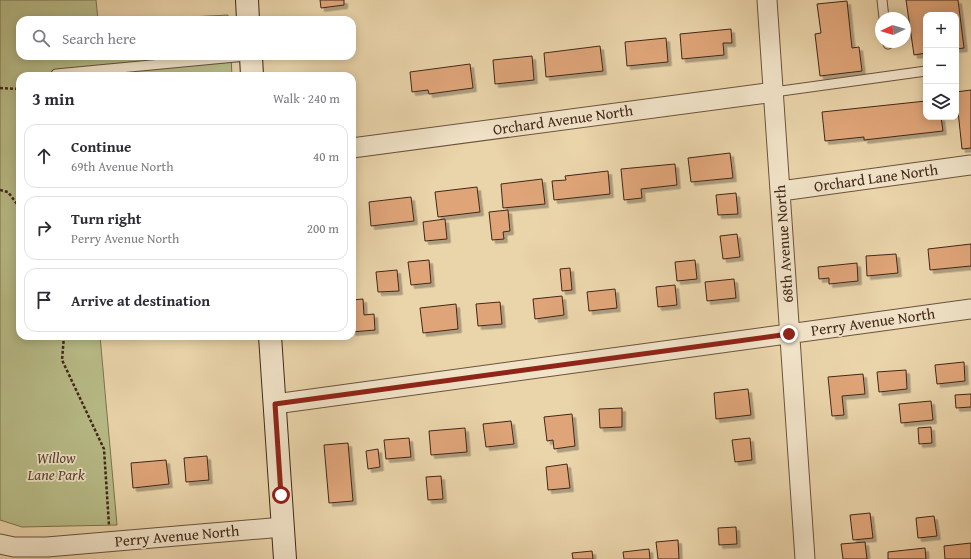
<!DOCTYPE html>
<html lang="en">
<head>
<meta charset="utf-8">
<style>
  body { margin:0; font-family:"Gentium Book Plus",serif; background:#f7f7f7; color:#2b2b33 }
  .controls { position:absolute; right:12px; top:12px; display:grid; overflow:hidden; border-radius:8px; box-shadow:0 2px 10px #0003 }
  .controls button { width:36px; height:36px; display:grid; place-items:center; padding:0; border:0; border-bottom:1px solid #e1e1e2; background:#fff; color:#2b2b33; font:20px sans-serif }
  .compass { position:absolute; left:875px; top:12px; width:36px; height:36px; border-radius:50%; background:#fff; box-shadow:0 2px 10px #0003; rotate:266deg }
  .stop { position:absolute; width:12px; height:12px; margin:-9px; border:3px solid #8f2418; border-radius:50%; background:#fff }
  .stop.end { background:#8f2418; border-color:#fff; box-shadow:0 1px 4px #0008 }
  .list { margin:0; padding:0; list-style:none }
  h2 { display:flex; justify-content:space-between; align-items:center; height:52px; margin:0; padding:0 16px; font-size:17px }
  h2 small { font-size:13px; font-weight:400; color:#7c7c81 }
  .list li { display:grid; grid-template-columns:26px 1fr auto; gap:12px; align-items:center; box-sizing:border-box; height:64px; margin:0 8px 8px; padding:0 8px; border:1px solid #e1e1e2; border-radius:12px }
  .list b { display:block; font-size:15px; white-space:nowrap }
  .list p { margin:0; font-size:13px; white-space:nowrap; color:#7c7c81 }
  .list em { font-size:13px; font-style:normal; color:#7c7c81 }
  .icon { flex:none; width:22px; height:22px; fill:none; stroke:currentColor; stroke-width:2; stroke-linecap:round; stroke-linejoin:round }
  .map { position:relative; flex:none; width:971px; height:559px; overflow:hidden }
  .search { position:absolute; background:#fff; box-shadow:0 2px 10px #0003; left:16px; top:16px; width:340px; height:44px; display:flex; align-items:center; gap:10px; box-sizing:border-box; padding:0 14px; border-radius:12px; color:#7c7c81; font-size:15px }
  .panel { position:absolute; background:#fff; box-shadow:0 2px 10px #0003; left:16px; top:72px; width:340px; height:268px; border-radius:12px }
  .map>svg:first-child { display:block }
  .green { fill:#b8bc88; stroke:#7c7250 }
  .building { fill:#dfa579; stroke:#412719; filter:url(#shadow) }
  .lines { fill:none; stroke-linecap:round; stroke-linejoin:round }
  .lane-casing { stroke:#6b523d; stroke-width:11 }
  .street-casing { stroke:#6b523d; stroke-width:21 }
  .secondary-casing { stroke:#412719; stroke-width:24 }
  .path { stroke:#412719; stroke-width:2.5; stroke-dasharray:3 2; stroke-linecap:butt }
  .lane { stroke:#f1e3c8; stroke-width:9 }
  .street { stroke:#f1e3c8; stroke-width:19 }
  .secondary { stroke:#f1e3c8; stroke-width:22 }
  .route { stroke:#8f2418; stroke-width:5 }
  .labels { text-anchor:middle; stroke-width:3.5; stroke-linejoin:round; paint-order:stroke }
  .street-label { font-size:15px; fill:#412719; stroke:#f1e3c8 }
  .park-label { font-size:15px; font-style:italic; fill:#59452f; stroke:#f1e3c8 }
</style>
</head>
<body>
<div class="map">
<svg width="971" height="559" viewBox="0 0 971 559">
  <defs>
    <filter id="shadow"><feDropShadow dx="3.5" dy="3.5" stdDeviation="0" flood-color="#0004"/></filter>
  </defs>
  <rect width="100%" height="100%" fill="#ead4aa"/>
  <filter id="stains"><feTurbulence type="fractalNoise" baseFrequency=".005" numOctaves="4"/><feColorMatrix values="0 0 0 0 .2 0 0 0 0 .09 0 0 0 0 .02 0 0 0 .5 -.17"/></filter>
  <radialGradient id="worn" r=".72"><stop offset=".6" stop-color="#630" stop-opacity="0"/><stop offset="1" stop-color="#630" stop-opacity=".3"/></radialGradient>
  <path class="green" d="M0 0H96L98 20H20V56H231L232 76H20V336H100L117 525 22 527 0 520Z
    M228 15V20H133Z"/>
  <path class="building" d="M320 0H344V5L321 8Z
    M906 0H958L964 48 956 49V15H926V53L914 55Z
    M847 1 852 48 859 47 862 71 820 76 815 34 821 33 817 4Z
    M731 29 732 43H723L724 55 682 59 680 34Z
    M666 38 668 62 627 66 625 42Z
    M600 46 603 71 546 77 544 53Z
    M532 56 534 80 495 84 493 60Z
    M470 64 473 88 429 94 428 90 412 92 410 72Z
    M971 90V148L962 149 956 92Z
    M926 101V117H941L943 131 864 140V137L825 141 822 112Z
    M730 153 733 178 691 182 688 158Z
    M675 164 677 185 641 189 642 198 624 200 621 169Z
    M608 171 610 194 554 200 552 181 566 180 565 176Z
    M542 179 545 204 503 208 501 184Z
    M477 187 480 212 438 217 435 192Z
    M736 193 738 214 718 215 716 195Z
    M411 197 414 221 371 226 369 202Z
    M508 210 510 231 503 232 504 239 492 240 489 212Z
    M445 219 447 239 425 241 423 222Z
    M737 234 740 257 723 259 720 236Z
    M971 244V266L930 270 928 249Z
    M896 254 898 273 867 276 866 256Z
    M429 260 431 283 411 285 408 262Z
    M695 260 697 279 677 281 675 262Z
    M857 263 858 281 829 284V278L819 279 818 267Z
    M570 268 572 290 562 291 560 269Z
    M397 270 399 291 378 292 376 272Z
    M734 279 736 298 707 301 705 282Z
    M675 285 677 305 658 307 656 287Z
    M615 289 617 308 589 311 587 292Z
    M562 296 564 315 535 319 533 299Z
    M363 299 364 315 374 314 375 330 352 332V300Z
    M500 302 502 324 478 326 476 304Z
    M456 304 458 329 423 333 420 308Z
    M964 362 965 381 937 384 935 365Z
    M906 370 907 389 879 392 877 372Z
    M863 374 865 394 842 396 844 415 832 416 828 377Z
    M748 389 751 415 716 419 714 393Z
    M971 394V407L956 408 955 395Z
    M931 401 933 420 901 423 899 404Z
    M622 408V427L600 428 599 409Z
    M572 414 575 446 554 449 553 440 547 441 544 417Z
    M511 421 514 444 486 447 483 424Z
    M931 427 932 443 919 444 918 428Z
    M465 428 467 452 431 455 429 431Z
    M409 438 411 457 386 459 384 440Z
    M750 438 752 460 735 462 732 440Z
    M348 443 353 501 329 503 324 445Z
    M378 449 380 467 368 469 366 451Z
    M207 456 209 480 186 482 184 458Z
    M166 460 169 484 133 488 131 463Z
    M567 464 570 488 548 490 546 467Z
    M441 476 443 499 428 500 426 477Z
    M870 513 873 538 853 540 850 515Z
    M934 516 937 536 918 538 916 518Z
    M736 527 737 544 719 545 718 528Z
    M678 540 679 559H658L656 542Z
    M865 542 867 559H843L841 544Z
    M971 543V559H945L944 546Z
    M925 548 926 559H888V552Z
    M649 549 650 559H624L623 552Z
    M592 551 593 559H573L572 553Z"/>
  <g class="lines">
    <g class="lane-casing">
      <path id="lane" d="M882 0 884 18
        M888 42V44
        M56 74 246 56
        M774 92 926 71"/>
    </g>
    <g class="street-casing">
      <path id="street" d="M767 0 805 559
        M352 148 774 92
        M781 191 971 165
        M275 404 971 309
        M0 544 14 547H47L283 527"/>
    </g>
    <g class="secondary-casing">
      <path id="secondary" d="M247 0 248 20
        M251 56 252 76
        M270 336 285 559"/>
    </g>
    <path class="path" d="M0 88 20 89
      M0 190 8 192 20 208
      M64 336 62 360 104 449 109 525"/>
    <use href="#lane" class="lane"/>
    <use href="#street" class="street"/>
    <use href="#secondary" class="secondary"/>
  </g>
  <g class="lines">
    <path class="route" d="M281 495 275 404 789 334"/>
  </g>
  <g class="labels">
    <g class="street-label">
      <text transform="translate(563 120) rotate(-8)" y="5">Orchard Avenue North</text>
      <text transform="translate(876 178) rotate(-8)" y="5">Orchard Lane North</text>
      <text transform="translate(784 244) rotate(-94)" y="5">68th Avenue North</text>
      <text transform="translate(873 322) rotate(-8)" y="5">Perry Avenue North</text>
      <text transform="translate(177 536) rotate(-5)" y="5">Perry Avenue North</text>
    </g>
    <g class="park-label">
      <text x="56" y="463">Willow<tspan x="56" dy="17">Lane Park</tspan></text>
    </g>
  </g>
  <rect width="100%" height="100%" filter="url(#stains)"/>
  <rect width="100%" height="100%" fill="url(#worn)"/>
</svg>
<div class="controls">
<button>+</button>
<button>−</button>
<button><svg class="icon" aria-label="layers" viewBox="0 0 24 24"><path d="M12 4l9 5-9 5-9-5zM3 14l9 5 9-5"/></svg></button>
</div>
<svg class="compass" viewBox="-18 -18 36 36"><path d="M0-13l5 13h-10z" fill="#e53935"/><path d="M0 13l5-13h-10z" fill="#7c7c81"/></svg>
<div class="stop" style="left:281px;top:495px"></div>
<div class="stop end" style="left:789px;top:334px"></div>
<div class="search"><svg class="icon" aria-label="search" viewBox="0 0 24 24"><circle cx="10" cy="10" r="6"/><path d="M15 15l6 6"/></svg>Search here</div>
<section class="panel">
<h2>3 min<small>Walk · 240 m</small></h2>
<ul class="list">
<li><svg class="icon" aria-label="ahead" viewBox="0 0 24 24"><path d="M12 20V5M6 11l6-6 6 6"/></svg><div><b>Continue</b><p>69th Avenue North</p></div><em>40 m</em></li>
<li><svg class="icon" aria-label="right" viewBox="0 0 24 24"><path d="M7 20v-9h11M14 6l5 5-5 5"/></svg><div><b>Turn right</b><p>Perry Avenue North</p></div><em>200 m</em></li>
<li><svg class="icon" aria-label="arrive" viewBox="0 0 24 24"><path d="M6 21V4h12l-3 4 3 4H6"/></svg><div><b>Arrive at destination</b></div></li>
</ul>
</section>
</div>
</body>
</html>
